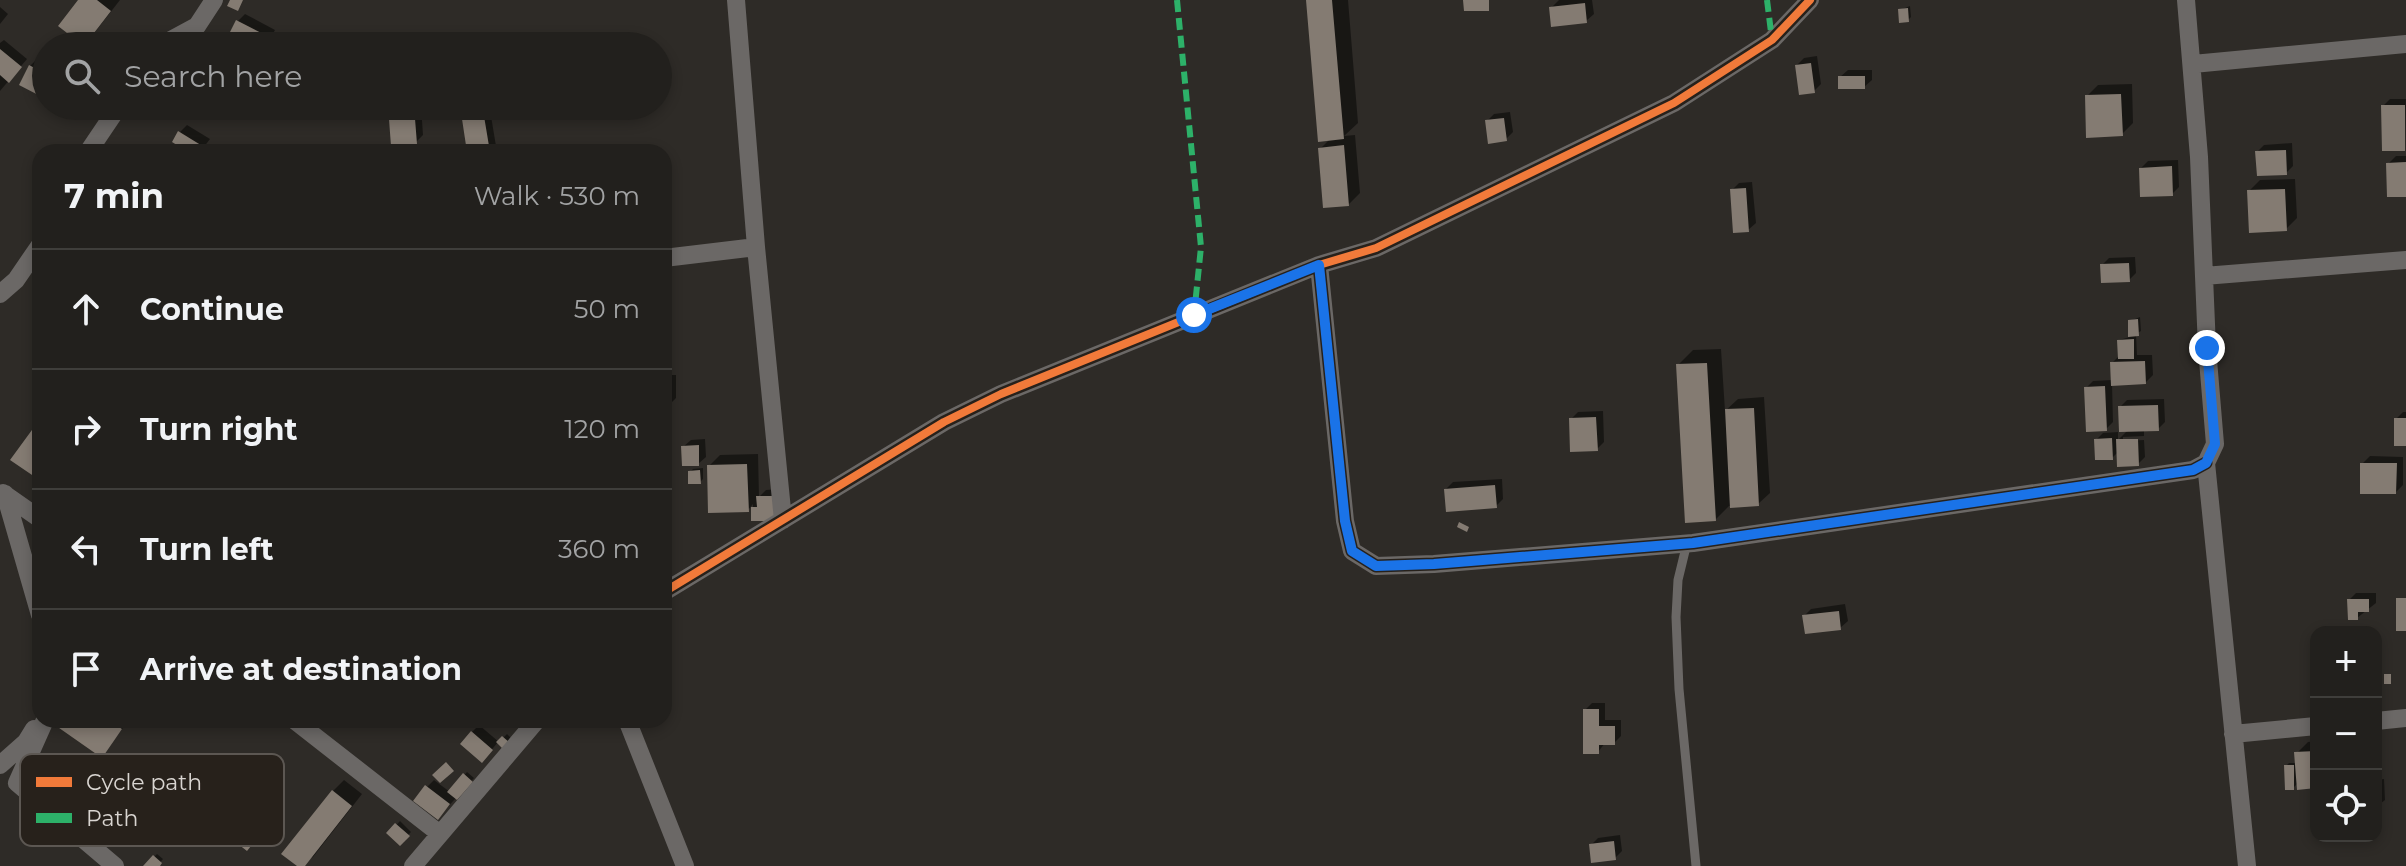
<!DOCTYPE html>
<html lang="en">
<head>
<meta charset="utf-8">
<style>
  body { margin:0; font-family:Montserrat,sans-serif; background:#2a2826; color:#f1f3f6 }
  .controls { position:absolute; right:24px; bottom:24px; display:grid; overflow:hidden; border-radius:16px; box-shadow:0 4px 12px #0003 }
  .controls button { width:72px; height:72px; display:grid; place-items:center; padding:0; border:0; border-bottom:2px solid #3f3e3b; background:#22201d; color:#f1f3f6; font:40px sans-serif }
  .stop { position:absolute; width:24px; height:24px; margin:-18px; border:6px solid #1a73e8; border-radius:50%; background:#fff }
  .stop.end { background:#1a73e8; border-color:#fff; box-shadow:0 2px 8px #0008 }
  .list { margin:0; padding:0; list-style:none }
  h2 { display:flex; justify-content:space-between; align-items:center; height:104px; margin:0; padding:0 32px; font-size:34px }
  h2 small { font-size:26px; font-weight:400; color:#a2a3a4 }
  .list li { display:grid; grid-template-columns:52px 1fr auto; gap:24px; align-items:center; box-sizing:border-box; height:120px; padding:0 32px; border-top:2px solid #3f3e3b }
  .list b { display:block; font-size:30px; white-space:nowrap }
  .list em { font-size:26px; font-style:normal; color:#a2a3a4 }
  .icon { flex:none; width:44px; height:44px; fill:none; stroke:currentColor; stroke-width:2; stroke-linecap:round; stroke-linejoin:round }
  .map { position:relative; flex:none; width:2406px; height:866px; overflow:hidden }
  .search { position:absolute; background:#22201d; box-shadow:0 4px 12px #0003; left:32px; top:32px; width:640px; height:88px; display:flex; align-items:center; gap:20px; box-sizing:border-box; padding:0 28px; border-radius:44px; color:#a2a3a4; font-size:30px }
  .panel { position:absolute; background:#22201d; box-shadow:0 4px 12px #0003; left:32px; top:144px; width:640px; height:584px; border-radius:24px }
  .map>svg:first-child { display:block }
  .shadow { fill:#0007 }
  .building { fill:#847b72 }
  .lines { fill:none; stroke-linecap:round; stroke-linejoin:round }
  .service { stroke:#6b6866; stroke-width:9 }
  .minor { stroke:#6b6866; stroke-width:18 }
  .quiet { stroke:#2db169; stroke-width:6; stroke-dasharray:12 6; stroke-linecap:butt }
  .cycleway-casing { stroke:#27211b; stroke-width:13 }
  .cycleway { stroke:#f17a3a; stroke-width:8 }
  .route { stroke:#1a73e8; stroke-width:10 }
  .key { fill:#27211b; stroke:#5c5752; stroke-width:2 }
  .key-label { font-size:22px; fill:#d9d5d1 }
</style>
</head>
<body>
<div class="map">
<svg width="2406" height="866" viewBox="0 0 2406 866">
  <rect width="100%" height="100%" fill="#2e2b27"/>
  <path class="shadow" d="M80 0H120L95 32Z
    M1308 0H1348L1358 123 1344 136 1355 135 1360 193 1349 204 1320 149 1330 139Z
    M1559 0H1592L1594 14 1586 21 1551 8Z
    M1910 6 1911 17 1908 20 1900 10Z
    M0 7 8 14 0 24Z
    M245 14 275 30 266 46H225L238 21Z
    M4 40 27 59 0 91V43Z
    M1817 56 1821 84 1814 91 1797 65 1804 58Z
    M37 59 46 64V97L30 66Z
    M1848 70H1872V80L1864 87 1840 77Z
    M2132 84 2133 123 2122 134 2087 96 2098 85Z
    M2390 99H2406L2405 149 2383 106Z
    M390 106H421L423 135 416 142Z
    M490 110 497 152H469L464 120 471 113Z
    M1510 112 1513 132 1506 139 1487 121 1494 114Z
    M187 125 210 139 200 152H192L180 132Z
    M2292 143 2293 166 2286 173 2257 152 2264 145Z
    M2396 156H2406V195L2388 164Z
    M2178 160 2179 187 2172 194 2141 168 2148 161Z
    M2295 179 2297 218 2286 229 2249 191 2260 180Z
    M1752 182 1756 223 1748 230 1732 190 1739 183Z
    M2135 257 2136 273 2129 280 2102 265 2109 258Z
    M2140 317 2141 331 2136 334 2137 355H2152L2153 375 2146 382 2112 384 2113 422 2106 429 2086 388 2093 381 2112 380V363L2120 355 2119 340 2130 337V321Z
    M1721 349 1725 411 1738 399 1764 397 1770 493 1758 504 1729 506 1716 519 1678 365 1693 350Z
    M664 375H676V398L669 405H664Z
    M2164 399 2165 422 2158 429 2144 430V436L2123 437V441L2144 440 2145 457 2138 464 2119 451 2112 458 2096 440 2103 433 2118 432V440L2128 430 2120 407 2127 400Z
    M1603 411 1604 442 1597 449 1571 419 1578 412Z
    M2403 412H2406V444L2396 419Z
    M705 439 706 457 698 464 683 447 691 440Z
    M758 454 759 497 766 490 780 489 753 519V504L748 510 709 466 720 455Z
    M2370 456 2403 457V485L2396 492 2362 464Z
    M703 468V479L700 482 690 472 693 469Z
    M1502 479 1503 499 1496 506 1446 489 1453 482Z
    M2356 593H2376V603L2357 618 2349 600Z
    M1845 604 1848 621 1840 628 1804 616 1811 609Z
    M1592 703H1605V720H1621V736L1614 743H1605L1598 752 1585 710Z
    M57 720H129L102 755Z
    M479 725 499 742 507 734 511 738 503 746 498 742 489 753 472 732Z
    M2376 736H2378L2381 771 2376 776Z
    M2316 741V786L2299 782 2293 788 2286 766 2289 763H2297V753L2308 742Z
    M467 772 474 778 445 810 427 787 434 780 450 792Z
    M2384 779 2385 800 2376 807V780Z
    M344 780 362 794 313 857 300 866 333 791Z
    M400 821 411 832 400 843 389 833Z
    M1620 835 1622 851 1615 858 1591 845 1598 838Z
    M157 854 163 859 157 866H145Z"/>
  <path class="building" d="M78 0H97L111 11 84 46 58 26Z
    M230 0H243L238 11 227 6Z
    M1306 0H1332L1344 139 1318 142Z
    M1463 0H1489V11H1464Z
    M1585 3 1587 23 1551 27 1549 7Z
    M1908 8 1909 22 1899 23 1898 9Z
    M236 20 269 37 265 46H223Z
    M0 49 22 67 9 83 0 75Z
    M1811 63 1815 93 1799 95 1795 65Z
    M29 65 46 74V99L19 85Z
    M1838 76H1865V89H1838Z
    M2121 94 2123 136 2086 138 2085 95Z
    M2381 105H2405V151H2382Z
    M388 106H414L417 144 391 146Z
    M484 116 490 152H467L462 119Z
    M1504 118 1507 141 1488 144 1485 120Z
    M178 131 204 147 201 152H188L172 142Z
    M1344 145 1349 206 1323 208 1318 148Z
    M2286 150 2287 175 2257 176 2255 151Z
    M2406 162V197H2387L2386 163Z
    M2172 166 2173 196 2140 197 2139 168Z
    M1746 188 1749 232 1733 233 1730 189Z
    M2285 189 2287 231 2249 233 2247 190Z
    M2129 263 2130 282 2101 283 2100 264Z
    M2138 319 2139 336 2128 337V320Z
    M2134 339V359H2118L2117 340Z
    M2145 361 2146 384 2111 386 2110 362Z
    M1707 363 1716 521 1685 523 1676 364Z
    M664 381H670V407H664Z
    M2105 386 2107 431 2086 432 2084 387Z
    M2158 405 2159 431 2119 432 2118 406Z
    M1754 408 1759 506 1730 508 1725 409Z
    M1596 417 1598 451 1570 452 1569 418Z
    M2394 418H2406V446H2394Z
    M40 419V470L35 477 10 460Z
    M2112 438 2113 460H2095L2094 439Z
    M2116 439H2138L2139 466 2117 467Z
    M699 445V466H682L681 446Z
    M2360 463H2397L2396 494H2360Z
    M747 464 749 512 708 513 707 465Z
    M700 470 701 484H688V471Z
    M1495 485 1497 508 1446 512 1444 489Z
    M756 496H774V521H751V507H757Z
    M1459 522 1469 527 1467 532 1457 527Z
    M2396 598H2406V631H2396Z
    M2347 599H2369V612H2358V620H2348Z
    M1839 611 1841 630 1805 634 1802 615Z
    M2384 674H2391V684H2384Z
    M1583 709H1599V726H1615V745H1599V754H1583Z
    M54 720H108L122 729 102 758 52 723Z
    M471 731 493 750 482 763 460 744Z
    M502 736 510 743 503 749 496 742Z
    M2316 751V788L2297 790 2294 752Z
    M446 762 454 771 440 783 432 775Z
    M2284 765H2294V790H2285Z
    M463 773 473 782 457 800 447 792Z
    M425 785 450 804 438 820 413 801Z
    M332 790 352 806 305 866H297L281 854Z
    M395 823 410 836 400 846 386 833Z
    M236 827 255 841 247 851 229 837Z
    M1614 841 1616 860 1591 863 1589 844Z
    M153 855 162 863 160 866H143Z"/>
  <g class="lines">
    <path class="service" d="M1687 543 1678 580 1676 617 1679 689 1696 866"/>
    <path class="minor" d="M736 0 756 247 783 520
      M2186 0 2199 157 2207 348 2215 444 2206 463 2247 866
      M160 46 197 26 214 0
      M2193 64 2406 44
      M88 152 119 106
      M664 258 756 247
      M1319 265 1345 521 1352 551 1376 566 1434 564 1693 543 2193 470 2206 463
      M2204 276 2406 260
      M0 294 16 280 40 245
      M3 493 40 519
      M5 494 40 615
      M664 592 944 422 1001 394 1319 265 1376 248 1674 103 1772 40 1810 0
      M45 720 17 783 115 866
      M294 720 440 834
      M627 720 685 866
      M2376 721 2406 718
      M2233 734 2316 726
      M0 765 26 742 34 729
      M413 866 537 720"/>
    <path class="quiet" d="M1177 0 1201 247 1194 315
      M1767 0 1772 40"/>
    <g class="cycleway-casing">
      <path id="cycleway" d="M1319 265 1345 521 1352 551 1376 566 1434 564 1693 543 2193 470 2206 463
        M664 592 944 422 1001 394 1319 265 1376 248 1674 103 1772 40 1810 0"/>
    </g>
    <use href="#cycleway" class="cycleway"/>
  </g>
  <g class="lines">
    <path class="route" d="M1194 315 1319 265 1345 521 1352 551 1376 566 1434 564 1693 543 2193 470 2206 463 2215 444 2207 348"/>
  </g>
  <rect x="20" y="754" width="264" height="92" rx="12" class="key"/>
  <rect x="36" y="777" width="36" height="10" fill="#f17a3a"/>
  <rect x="36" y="813" width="36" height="10" fill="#2db169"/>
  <g class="key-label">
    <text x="86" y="790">Cycle path</text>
    <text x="86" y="826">Path</text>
  </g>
</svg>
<div class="controls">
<button>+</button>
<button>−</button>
<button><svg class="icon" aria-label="locate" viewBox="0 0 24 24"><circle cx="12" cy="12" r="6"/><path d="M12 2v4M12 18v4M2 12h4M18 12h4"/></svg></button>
</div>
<div class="stop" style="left:1194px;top:315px"></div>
<div class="stop end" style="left:2207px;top:348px"></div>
<div class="search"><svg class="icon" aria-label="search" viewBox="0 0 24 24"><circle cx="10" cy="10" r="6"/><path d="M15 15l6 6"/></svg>Search here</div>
<section class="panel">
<h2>7 min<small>Walk · 530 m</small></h2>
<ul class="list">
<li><svg class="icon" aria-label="ahead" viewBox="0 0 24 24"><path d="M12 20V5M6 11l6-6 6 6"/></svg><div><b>Continue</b></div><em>50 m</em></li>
<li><svg class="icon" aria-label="right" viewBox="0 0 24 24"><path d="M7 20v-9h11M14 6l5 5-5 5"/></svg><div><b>Turn right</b></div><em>120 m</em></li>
<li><svg class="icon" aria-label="left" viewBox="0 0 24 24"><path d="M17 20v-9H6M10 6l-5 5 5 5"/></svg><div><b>Turn left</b></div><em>360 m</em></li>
<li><svg class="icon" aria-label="arrive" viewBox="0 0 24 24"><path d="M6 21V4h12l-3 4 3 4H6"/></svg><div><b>Arrive at destination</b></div></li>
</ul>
</section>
</div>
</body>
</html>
